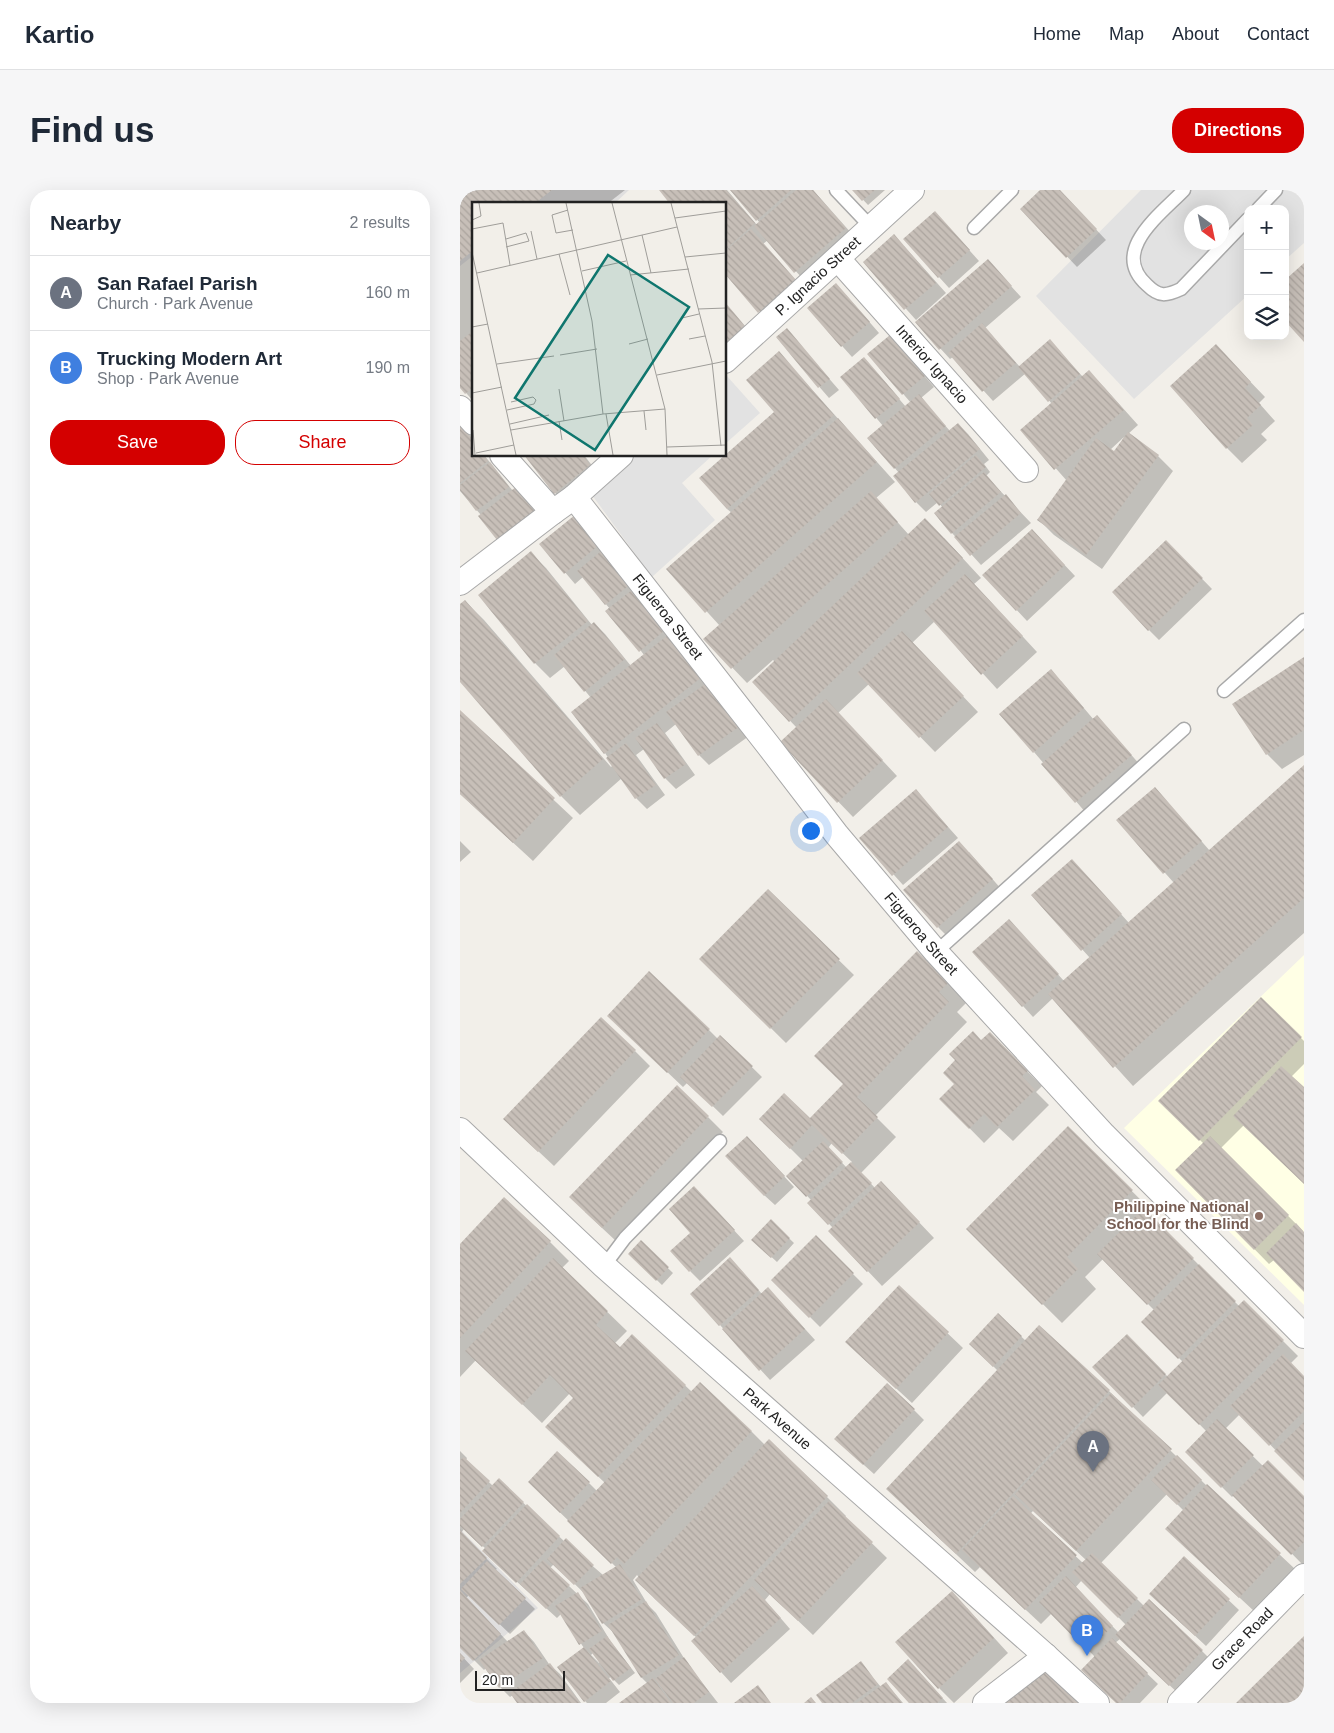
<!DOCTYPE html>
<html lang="en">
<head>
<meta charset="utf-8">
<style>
  body { margin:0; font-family:Helvetica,sans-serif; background:#f6f6f7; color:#1f2937 }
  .controls { position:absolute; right:15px; top:15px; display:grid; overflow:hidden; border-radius:10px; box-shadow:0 5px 20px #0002 }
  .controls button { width:45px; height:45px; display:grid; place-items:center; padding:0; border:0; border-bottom:1px solid #e0e1e3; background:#fff; color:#1f2937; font:25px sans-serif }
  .compass { position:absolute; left:724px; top:15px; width:45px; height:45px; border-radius:50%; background:#fff; box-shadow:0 5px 20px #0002; rotate:147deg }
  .scale { position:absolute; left:15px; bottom:12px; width:90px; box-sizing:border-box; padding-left:5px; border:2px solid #222; border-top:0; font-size:14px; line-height:18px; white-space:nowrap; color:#222; -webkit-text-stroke:4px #fff; paint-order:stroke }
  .you { position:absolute; left:350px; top:640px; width:18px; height:18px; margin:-12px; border:4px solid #fff; border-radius:50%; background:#1a73e8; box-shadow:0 0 0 8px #1a73e833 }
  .badge { display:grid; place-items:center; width:32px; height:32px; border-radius:50%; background:#d40000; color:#fff; font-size:16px; font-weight:700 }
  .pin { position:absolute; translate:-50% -41px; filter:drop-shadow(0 1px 2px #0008) }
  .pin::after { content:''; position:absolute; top:26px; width:18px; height:15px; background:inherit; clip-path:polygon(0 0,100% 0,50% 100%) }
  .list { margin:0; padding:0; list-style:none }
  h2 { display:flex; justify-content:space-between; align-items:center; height:65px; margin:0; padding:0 20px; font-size:21px }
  h2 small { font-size:16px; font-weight:400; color:#747a83 }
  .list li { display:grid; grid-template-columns:32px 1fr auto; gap:15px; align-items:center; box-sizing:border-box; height:75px; padding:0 20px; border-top:1px solid #e0e1e3 }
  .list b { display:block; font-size:19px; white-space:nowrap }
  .list p { margin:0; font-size:16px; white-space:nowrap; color:#747a83 }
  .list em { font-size:16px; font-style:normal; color:#747a83 }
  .actions { display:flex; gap:10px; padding:15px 20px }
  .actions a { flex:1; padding:11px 0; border:1px solid #d40000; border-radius:20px; text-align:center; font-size:18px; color:#d40000 }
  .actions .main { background:#d40000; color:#fff }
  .icon { flex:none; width:28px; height:28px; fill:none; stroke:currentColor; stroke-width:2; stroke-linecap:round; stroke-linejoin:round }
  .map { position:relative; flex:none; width:844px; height:1513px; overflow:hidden; border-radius:20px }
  header { display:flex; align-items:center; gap:30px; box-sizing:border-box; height:70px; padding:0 25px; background:#fff; border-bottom:1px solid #e0e1e3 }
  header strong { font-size:24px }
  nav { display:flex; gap:28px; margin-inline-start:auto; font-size:18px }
  .intro { display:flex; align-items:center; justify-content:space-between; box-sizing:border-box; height:120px; padding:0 30px }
  h1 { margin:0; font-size:35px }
  .button { padding:12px 22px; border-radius:20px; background:#d40000; color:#fff; font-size:18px; font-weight:700 }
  main { display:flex; gap:30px; padding:0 30px }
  aside { flex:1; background:#fff; border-radius:20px; box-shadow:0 5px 20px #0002 }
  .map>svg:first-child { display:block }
  .residential { fill:#e0dfdf }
  .education { fill:#ffffe5 }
  .parking { fill:#e2e2e2; fill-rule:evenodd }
  .shadow { fill:#0003; fill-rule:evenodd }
  .building { fill:url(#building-back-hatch) }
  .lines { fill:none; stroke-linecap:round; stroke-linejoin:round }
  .lane-casing { stroke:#a9a9a9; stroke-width:15 }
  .street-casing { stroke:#a9a9a9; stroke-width:26 }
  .lane { stroke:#fff; stroke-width:12 }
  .street { stroke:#fff; stroke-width:24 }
  .education-dot { fill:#8d6e63; stroke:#fff; stroke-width:2 }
  .labels { text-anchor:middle; stroke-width:4; stroke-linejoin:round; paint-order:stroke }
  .street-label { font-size:15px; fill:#222; stroke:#fff }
  .education-label { font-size:15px; font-weight:bold; fill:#785e54; stroke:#fff; text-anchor:end }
  .inset-road { fill:none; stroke:#9f9d99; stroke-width:1 }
  .view { fill:#0f766e; fill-opacity:0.15; stroke:#0f766e; stroke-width:2.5 }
  .inset-edge { fill:none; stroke:#222; stroke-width:2.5 }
</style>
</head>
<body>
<header>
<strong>Kartio</strong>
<nav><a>Home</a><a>Map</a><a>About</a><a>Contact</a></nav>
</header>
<div class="intro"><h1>Find us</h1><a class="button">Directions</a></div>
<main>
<aside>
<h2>Nearby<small>2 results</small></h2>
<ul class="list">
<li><span class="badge" style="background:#6b7280">A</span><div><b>San Rafael Parish</b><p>Church · Park Avenue</p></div><em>160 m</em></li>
<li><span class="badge" style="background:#3f7fe0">B</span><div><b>Trucking Modern Art</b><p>Shop · Park Avenue</p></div><em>190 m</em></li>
</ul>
<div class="actions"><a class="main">Save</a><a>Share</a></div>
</aside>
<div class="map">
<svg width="844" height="1513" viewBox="0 0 844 1513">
  <defs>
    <pattern id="building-back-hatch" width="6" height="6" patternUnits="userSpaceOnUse" patternTransform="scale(1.25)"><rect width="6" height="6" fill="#c7bfb8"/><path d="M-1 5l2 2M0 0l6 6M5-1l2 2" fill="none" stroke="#aba49e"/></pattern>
  </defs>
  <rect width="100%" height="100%" fill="#f2efe9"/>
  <path class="residential" d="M0 0H169L154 14H14V65L0 76Z
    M0 1339 78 1418 0 1483Z"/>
  <path class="education" d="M844 765V1115L664 938Z"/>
  <path class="parking" d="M681 0H844V53L825 70V19H788V105L674 209 576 106ZM732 22H762V52H732Z
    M266 185 300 223 265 254V186Z
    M177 265H253L222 293 255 330 192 387 132 305Z"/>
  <path class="shadow" d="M0 0H165L147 14H14V212L0 196Z
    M200 0H267L297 35 300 33 271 0H353L400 53 350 97 308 50 303 54 339 96 309 132 265 82V14Z
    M394 0H425L408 15Z
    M582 0H599L646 50 617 77 562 19Z
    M475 22 519 71 489 98 479 87Z
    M444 56 486 103 456 130 404 72Z
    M528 71 561 107 525 138 560 177 590 151 623 187 629 182 644 197 678 235 668 244 698 266 713 281 642 379 594 345 579 330 607 291 562 240 592 214 566 183 533 211 493 167 490 169 457 133ZM664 247 655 263 650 260Z
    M386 105 419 143 392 167 349 119Z
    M327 140 379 200 369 208 317 148Z
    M430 146 474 197 461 208 490 241 498 234 508 244 529 270 524 274 530 282 526 286 571 333 521 375 492 343 483 318 478 312 466 322 456 312 439 283 409 248 423 236 382 187 404 168 446 217 451 213 409 164Z
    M756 156 805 207 799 213 815 231 801 244 807 250 782 273 767 258Z
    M319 163 435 292 416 308 449 345 484 348 521 388 514 394 577 462 537 499 475 431 452 453 518 522 475 562 409 494 378 523 437 586 393 627 321 552 337 538 293 492 315 472 313 470 287 493 245 449 260 436 208 379 272 323 267 319 316 222Z
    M0 232 14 251V265H24L53 301 56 299 66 309 84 333 21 325 0 301Z
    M65 265H124L140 286 105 313 95 303Z
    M114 326 289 546 249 575 239 565 216 534 205 543 235 585 216 599 205 588 184 559 176 565 205 605 187 619 176 608 162 588 120 625 101 606 0 490V415L5 411 24 430 151 577 153 575 145 563 131 508 105 476 90 488 75 473 71 363 86 378 132 435 134 433 145 444 171 476 184 465 150 419 123 387 115 394 81 354Z
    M582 351 615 386 567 431 524 385Z
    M716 362 752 399 699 450 689 440Z
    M844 468V565L822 579 807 564 774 514Z
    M601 491 634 530 647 537 681 576 626 623 574 562Z
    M0 522 113 628 73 671 0 604Z
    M844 577V743L673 896 593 808 573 827 563 816 559 741 604 791 630 768 573 705 612 670 669 733 714 693 658 630 695 598 750 661Z
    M456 601 498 648 443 695 401 648Z
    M0 651 11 662 0 672Z
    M509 662 542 700 488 747 478 737Z
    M308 701 394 785 326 853 241 769Z
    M457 763 507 812 497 822 507 832 415 926 436 947 401 983 415 998 436 1008 474 1048 422 1096 370 1041 373 1038 349 1013 352 1011 328 986 343 971 320 948 350 930 385 894ZM372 953 392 972 387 978 368 958Z
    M801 808 844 851V874L831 887 844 899V993L784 935 761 958 843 1041 844 1100 814 1070 809 1074 717 980 744 954 700 911Z
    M163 840H249L258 849 260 846 302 887 263 926 228 892 223 897Z
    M530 844 582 896 576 902 589 915 553 951 539 938 524 953 481 909 496 894 521 852Z
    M175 861 190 876 94 976 60 944Z
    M248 927 263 942 157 1052 125 1022Z
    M608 938 691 1020 688 1023 779 1116 784 1112 838 1166 830 1174 844 1187V1289L780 1224 765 1239 803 1276 844 1308V1376L774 1305 772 1307 727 1262 747 1242 708 1202 683 1227 634 1177 667 1145 708 1187 723 1172 682 1132 694 1120 643 1069 625 1087 636 1099 602 1133 507 1039Z
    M297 957 334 997 315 1015 304 1005Z
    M244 1008 284 1051 240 1091 230 1081 232 1043Z
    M311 1031 334 1053 317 1072 293 1050Z
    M356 1047 403 1094 360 1137 313 1090Z
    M90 1052 109 1071 102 1078 167 1141 154 1154 160 1159 173 1146 232 1202 291 1241 305 1255 367 1307 386 1326 385 1327 427 1368 353 1445 310 1404 305 1410 330 1439 271 1493 233 1451 237 1448 195 1409 177 1385 173 1390 188 1415 196 1423 227 1473 258 1513H162L188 1494 182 1488 154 1443 143 1433 125 1404 94 1374 90 1378 128 1414 151 1452 175 1483 159 1495 151 1487 149 1488 160 1502 146 1513H127L125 1511 124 1458 101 1424 97 1428 34 1371 26 1359 4 1339 1 1343 37 1379 35 1380 75 1419 50 1444 9 1405 6 1408 48 1452 64 1441 74 1452 89 1474 100 1484 121 1513H59L53 1505 50 1507 40 1497 26 1478 24 1480 0 1456V1261L7 1268 6 1270 33 1296 39 1290 105 1352 143 1385 156 1377 79 1302 129 1293 137 1301 145 1293 106 1256 114 1208 110 1203 82 1233 16 1170 0 1187V1056ZM133 1463 140 1472 139 1473 131 1465Z
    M181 1052 213 1083 202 1095 170 1064Z
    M280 1079 302 1104 318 1109 355 1150 310 1190 260 1135Z
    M439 1097 503 1158 452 1213 402 1167Z
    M538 1125 566 1151 649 1201 747 1296 835 1379 795 1422 722 1354 724 1321 707 1304 641 1373 684 1416 742 1461 752 1471 720 1505 660 1449 655 1453 698 1494 680 1513H657L635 1467 592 1423 581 1434 520 1377 515 1382 447 1318 538 1181 511 1154ZM573 1321 626 1370 623 1373 570 1324ZM622 1390 666 1435 659 1443 615 1398Z
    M454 1220 464 1230 414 1284 386 1259Z
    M724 1368 779 1420 746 1456 701 1414Z
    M507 1418 548 1463 494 1513 479 1498Z
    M0 1464 14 1479 0 1493Z
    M400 1473 421 1497 426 1493 443 1513H364Z
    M458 1481 487 1513H451Z"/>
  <path class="building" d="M0 0H92L74 14H14V60L0 71Z
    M199 0H266L295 33 265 60V14H210Z
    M270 0H331L296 31Z
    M336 0H353L386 38 334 83 294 36Z
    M392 0H415L402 11Z
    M580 0H600L637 39 606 68 560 19Z
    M475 21 510 60 478 88 443 49Z
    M291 39 336 90 298 123 265 84V61Z
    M434 44 476 93 444 120 403 72Z
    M528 69 552 96 479 160 455 132Z
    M844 73V152L825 131V90Z
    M376 93 410 132 381 157 347 118Z
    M265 112 285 136 265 156Z
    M522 133 556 173 522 202 488 163Z
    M327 138 370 189 358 198 316 147Z
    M14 140V197L5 204 0 198V151Z
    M430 145 465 186 442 205 407 164Z
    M590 149 620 184 588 212 558 177Z
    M756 154 791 192 785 198 801 215 787 228 793 235 766 259 710 196Z
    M319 161 374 225 267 319 239 288 314 222 286 190Z
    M404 167 440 209 415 229 380 187Z
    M629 180 664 220 594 280 560 240Z
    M459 204 486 236 434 279 407 248Z
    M378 228 417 272 245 423 206 379Z
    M498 233 520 259 455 313 433 286Z
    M0 234 14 252V265H23L28 271 0 293Z
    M668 242 699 265 626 365 577 330 636 248 654 261Z
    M64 265H123L130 275 94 304Z
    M516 265 526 277 479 316 469 304Z
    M30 272 49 297 16 321 0 300V295Z
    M524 282 541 302 491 344 474 323Z
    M56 297 75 322 37 350 18 326Z
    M411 301 438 332 271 479 243 449Z
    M546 304 561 323 510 366 494 347Z
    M115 325 139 355 104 384 79 354Z
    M465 328 503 368 329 532 292 492Z
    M572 339 605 375 556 421 522 385Z
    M706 350 743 388 688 441 652 402Z
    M145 358 173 392 145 415 117 381Z
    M71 361 128 431 74 474 18 405Z
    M505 384 563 446 521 485 464 421Z
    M172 400 205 440 179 462 145 421Z
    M5 410 143 569 100 607 0 492V414Z
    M134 432 165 469 124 502 94 465Z
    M442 441 504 506 459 548 397 483Z
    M208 445 242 487 144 564 111 522Z
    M844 467V540L806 565 772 514Z
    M591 479 624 518 573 563 539 524Z
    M248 492 280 536 238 566 206 522Z
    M366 509 423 570 377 613 320 552Z
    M0 520 95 608 53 653 0 604Z
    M637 525 672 565 615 613 581 574Z
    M197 533 226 574 204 589 175 548Z
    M166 553 196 595 175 609 146 568Z
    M844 575V708L653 878 588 804Z
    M695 597 742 651 703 684 656 630Z
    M456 599 488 637 432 686 399 648Z
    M499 651 533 689 477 738 443 700Z
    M612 669 662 724 621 761 571 705Z
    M308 699 380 769 310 839 239 769Z
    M549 729 599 784 562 817 512 762Z
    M457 761 489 792 479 802 489 812 397 907 418 927 382 964 352 935 330 959 299 929 324 903 350 928 383 894 354 866Z
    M189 781 250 839 207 883 147 826Z
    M801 807 842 847 739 951 698 911Z
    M141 827 176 860 78 962 43 929Z
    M513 841 521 850 530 842 568 881 562 886 575 900 537 937 524 924 509 939 479 909 494 894 483 883 495 870 489 864Z
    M260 845 293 876 252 917 220 887Z
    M821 876 844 897V994L773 926Z
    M217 895 249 926 142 1038 109 1007Z
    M608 936 673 1000 607 1067 618 1079 582 1115 506 1039Z
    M287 946 325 986 304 1006 265 966Z
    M750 946 829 1025 794 1060 715 980Z
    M363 951 383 972 346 1007 326 986Z
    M391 972 412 993 368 1035 347 1013Z
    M421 991 460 1032 407 1082 368 1041Z
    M234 996 275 1040 229 1082 210 1061 230 1043 209 1019Z
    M44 1007 91 1051 0 1148V1054Z
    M684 1018 734 1068 687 1115 637 1064Z
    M311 1029 330 1048 311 1068 291 1050Z
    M836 1033 844 1042V1102L806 1063Z
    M356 1045 394 1083 349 1128 311 1090Z
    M181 1050 209 1077 196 1091 168 1064Z
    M270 1067 299 1100 259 1136 230 1104Z
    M93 1068 148 1121 136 1135 160 1157 172 1144 226 1195 138 1287 85 1237 113 1208 90 1185 62 1215 5 1161Z
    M739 1074 776 1111 718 1169 681 1132Z
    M439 1095 489 1142 436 1199 385 1152Z
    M308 1097 345 1139 299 1181 262 1139Z
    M784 1110 824 1150 739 1235 698 1195Z
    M538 1123 562 1146 533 1177 509 1154Z
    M579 1135 650 1200 496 1364 426 1299Z
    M667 1144 706 1184 672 1218 632 1177Z
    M823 1164 844 1186V1221L809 1256 770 1216Z
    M240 1192 292 1241 164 1374 157 1367 151 1374 107 1331Z
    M427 1193 455 1219 403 1275 374 1249Z
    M651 1203 712 1259 616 1361 555 1304Z
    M757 1229 794 1265 761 1298 725 1262Z
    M844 1232V1291L814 1261Z
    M309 1249 368 1306 234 1446 175 1390Z
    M97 1261 130 1292 100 1323 68 1292Z
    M717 1265 742 1290 717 1315 691 1290Z
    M4 1267 30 1291 0 1323V1270Z
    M808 1270 844 1306V1352L831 1365 772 1305Z
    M39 1288 64 1312 22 1357 0 1336V1329Z
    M747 1294 821 1363 779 1408 705 1339Z
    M553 1306 617 1365 565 1420 502 1360Z
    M369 1311 413 1352 338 1431 294 1390Z
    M67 1314 100 1346 56 1393 22 1361Z
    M0 1340 27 1368 0 1394Z
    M106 1348 134 1375 114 1395 87 1369Z
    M632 1363 678 1408 658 1428 612 1382Z
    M724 1366 770 1409 735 1446 689 1404Z
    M83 1370 110 1395 86 1419 60 1394Z
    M27 1371 66 1408 39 1435 1 1399Z
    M160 1374 182 1409 142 1434 120 1398Z
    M606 1386 653 1436 627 1461 579 1412Z
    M292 1396 321 1428 260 1483 231 1451Z
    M0 1400 41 1444 13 1471 0 1458Z
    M492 1401 534 1448 478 1499 435 1452Z
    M118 1402 142 1441 119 1455 95 1416Z
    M689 1409 743 1460 709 1496 655 1445Z
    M186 1411 219 1465 181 1488 148 1435Z
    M64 1440 83 1468 39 1498 19 1470Z
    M147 1446 171 1478 153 1491 129 1459Z
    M844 1446V1513H776Z
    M652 1448 688 1483 660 1513H656L621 1480Z
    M124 1457 151 1491 124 1512 97 1477Z
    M0 1463 5 1468 0 1473Z
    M224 1467 249 1502 234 1513H213L195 1489Z
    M448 1469 483 1508 477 1513H449L427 1489Z
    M401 1471 418 1494 392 1513H362L356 1505Z
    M90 1473 120 1513H57L50 1503Z
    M585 1479 620 1513H540Z
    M193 1488 211 1513H159Z
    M426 1492 442 1513H397Z
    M298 1495 311 1513H274Z
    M351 1507 356 1513H344Z"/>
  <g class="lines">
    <g class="lane-casing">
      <path id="lane" d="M376 0 412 38
        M724 0C701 24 649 61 687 95 699 107 706 106 721 99L788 29
        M798 19 816 0
        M514 38 552 0
        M764 501 844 430
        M476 762 724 539
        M144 1076 165 1048 260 951"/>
    </g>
    <g class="street-casing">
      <g id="street">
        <path id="s1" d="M378 69 566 280"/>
        <path id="s2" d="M265 171 452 0"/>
        <path d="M0 218 14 233"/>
        <path d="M42 265 93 322"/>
        <path id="s3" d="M114 307 308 555 377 645 476 762 644 945 844 1146"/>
        <path d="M0 393 93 322 114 307 161 265"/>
        <path id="s4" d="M0 940 144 1076 586 1466 637 1513"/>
        <path d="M525 1513 586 1466"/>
        <path id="s5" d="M720 1513 844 1386"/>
      </g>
    </g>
    <use href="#lane" class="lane"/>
    <use href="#street" class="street"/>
  </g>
  <circle class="education-dot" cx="799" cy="1026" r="5"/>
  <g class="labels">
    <g class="street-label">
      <text dy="5" stroke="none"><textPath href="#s2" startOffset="126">P. Ignacio Street</textPath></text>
      <text dy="5" stroke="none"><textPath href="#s1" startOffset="141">Interior Ignacio</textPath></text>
      <text dy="5" stroke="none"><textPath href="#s3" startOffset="152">Figueroa Street</textPath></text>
      <text dy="5" stroke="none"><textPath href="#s3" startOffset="558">Figueroa Street</textPath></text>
      <text dy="5" stroke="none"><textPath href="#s4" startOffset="429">Park Avenue</textPath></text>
      <text dy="5" stroke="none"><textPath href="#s5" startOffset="89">Grace Road</textPath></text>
    </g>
    <g class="education-label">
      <text x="789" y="1022">Philippine National<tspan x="789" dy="17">School for the Blind</tspan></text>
    </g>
  </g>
  <g transform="translate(12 12)">
    <rect width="254" height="254" fill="#f2efe9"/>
    <path class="inset-road" d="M94 1 120 119 131 212M140 1 193 207 195 253M199 1 240 160 249 244M96 8 80 13 84 31 101 28M203 16 254 9M0 18 9 14 7 1M0 27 31 21 38 63M59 29 65 57M170 33 179 71M34 45 57 39 54 31 34 37M0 50 44 253M87 52 98 93M213 55 254 51M110 69 154 59M5 71 205 25M158 73 217 67M226 107 254 106M210 116 227 112M0 125 16 122M217 137 233 134M157 142 176 137M88 153 125 147M25 162 82 154M185 173 254 159M87 187 92 219M0 191 30 185M35 208 62 202 64 198 61 195 39 200M172 209 174 228M134 212 141 253M87 219 90 238M38 222 77 213M1 228 3 253M39 228 131 212 193 207M195 245 254 243M4 251 42 243"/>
    <path class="view" d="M136 53 217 105 123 248 43 196Z"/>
    <rect width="254" height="254" class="inset-edge"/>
  </g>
</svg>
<div class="controls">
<button>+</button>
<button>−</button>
<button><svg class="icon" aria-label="layers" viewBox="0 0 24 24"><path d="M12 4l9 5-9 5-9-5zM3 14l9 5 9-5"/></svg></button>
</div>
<svg class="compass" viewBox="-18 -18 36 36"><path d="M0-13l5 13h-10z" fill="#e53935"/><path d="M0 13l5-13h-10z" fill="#747a83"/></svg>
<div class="scale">20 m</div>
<div class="you"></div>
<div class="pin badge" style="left:633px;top:1282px;background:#6b7280">A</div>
<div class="pin badge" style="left:627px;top:1466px;background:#3f7fe0">B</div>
</div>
</main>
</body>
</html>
